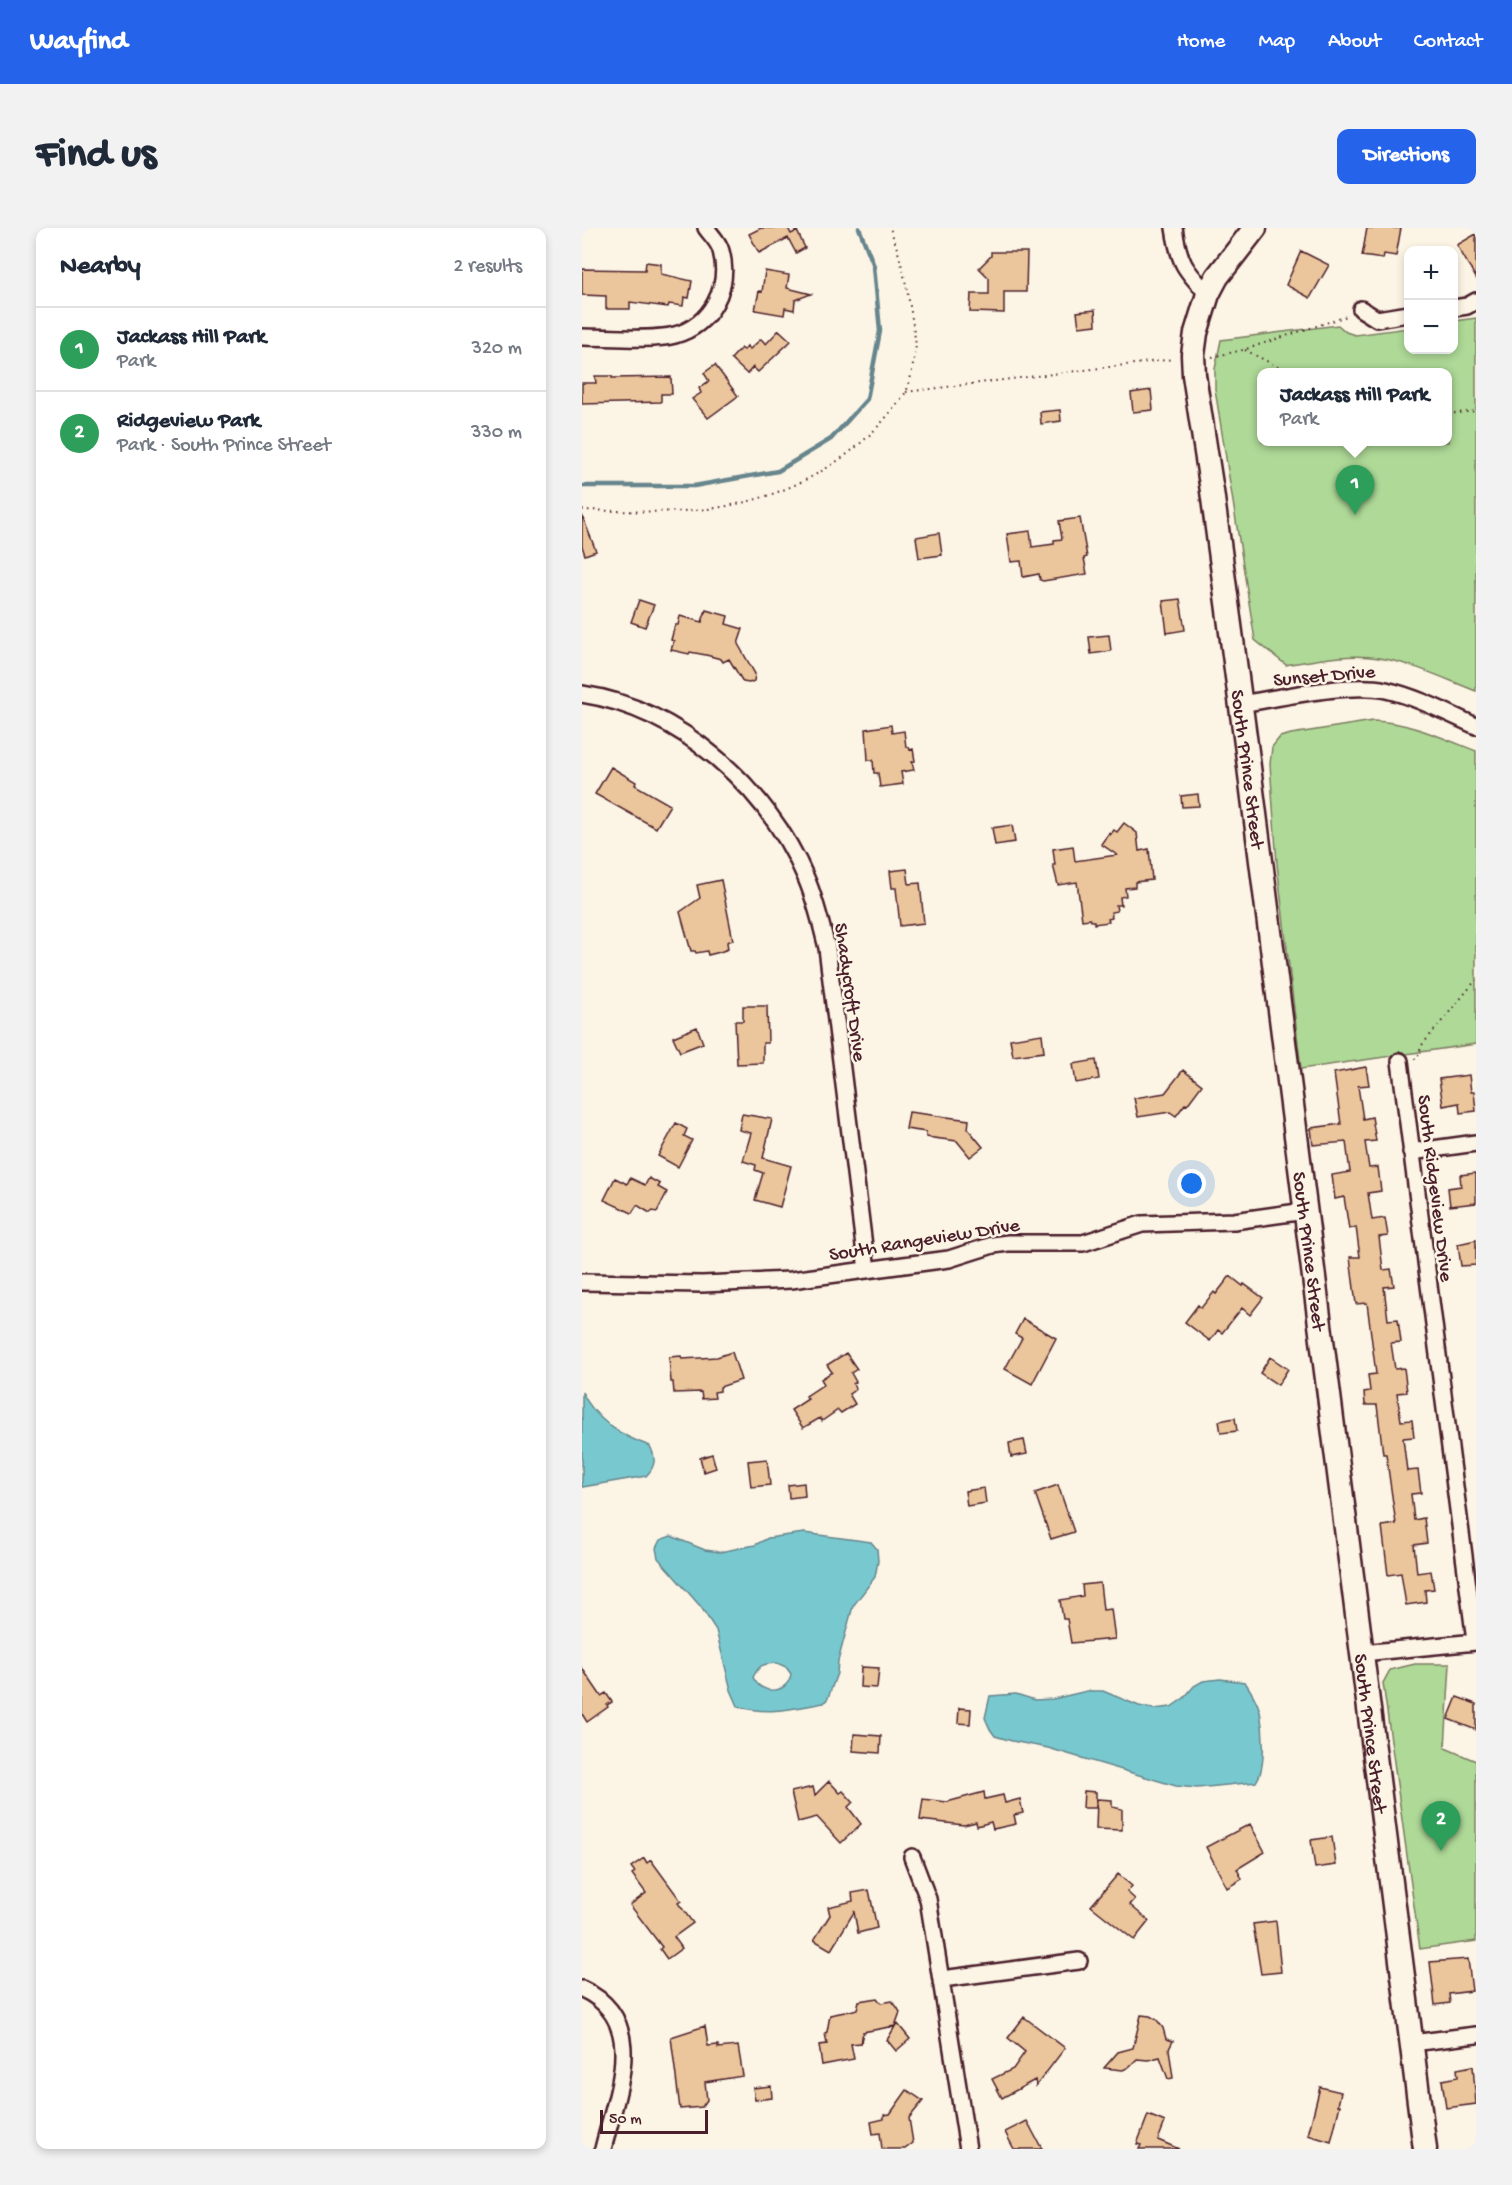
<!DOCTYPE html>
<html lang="en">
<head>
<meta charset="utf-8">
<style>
  body { margin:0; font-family:"Gochi Hand",sans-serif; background:#f2f2f3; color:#1f2937 }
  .controls { position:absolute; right:18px; top:18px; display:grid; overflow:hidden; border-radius:12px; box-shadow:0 3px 9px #0003 }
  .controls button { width:54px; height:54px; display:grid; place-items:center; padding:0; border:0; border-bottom:2px solid #e0e1e3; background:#fff; color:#1f2937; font:30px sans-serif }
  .scale { position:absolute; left:18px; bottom:15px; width:108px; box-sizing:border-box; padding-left:6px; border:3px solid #4a1f2b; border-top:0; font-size:16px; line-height:21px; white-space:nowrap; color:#4a1f2b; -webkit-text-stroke:4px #fcf5e5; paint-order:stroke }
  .you { position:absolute; left:610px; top:956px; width:21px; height:21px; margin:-15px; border:4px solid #fff; border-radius:50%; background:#1a73e8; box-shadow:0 0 0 9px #1a73e833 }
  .badge { display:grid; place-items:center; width:39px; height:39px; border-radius:50%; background:#2563eb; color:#fff; font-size:20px; font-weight:700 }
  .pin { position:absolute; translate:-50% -50px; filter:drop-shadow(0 2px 3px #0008) }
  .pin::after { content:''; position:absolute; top:32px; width:21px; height:18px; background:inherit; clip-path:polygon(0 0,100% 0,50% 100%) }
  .popup { position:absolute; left:675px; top:140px; width:195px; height:78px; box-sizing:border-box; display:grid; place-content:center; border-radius:12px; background:#fff; filter:drop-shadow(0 2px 4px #0005); font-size:20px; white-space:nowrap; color:#747a83 }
  .popup b { font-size:22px; color:#1f2937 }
  .popup::after { content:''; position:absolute; left:50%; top:100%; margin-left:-12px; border:12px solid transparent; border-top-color:#fff }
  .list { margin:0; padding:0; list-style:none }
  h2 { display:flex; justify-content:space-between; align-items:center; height:78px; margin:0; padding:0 24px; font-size:26px }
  h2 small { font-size:20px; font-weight:400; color:#747a83 }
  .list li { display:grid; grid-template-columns:39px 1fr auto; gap:18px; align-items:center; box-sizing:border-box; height:84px; padding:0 24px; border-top:2px solid #e0e1e3 }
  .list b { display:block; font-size:22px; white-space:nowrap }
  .list p { margin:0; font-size:20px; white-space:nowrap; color:#747a83 }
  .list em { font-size:20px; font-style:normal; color:#747a83 }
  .map { position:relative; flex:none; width:894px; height:1921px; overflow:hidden; border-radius:12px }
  header { display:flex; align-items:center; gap:36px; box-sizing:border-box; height:84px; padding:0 30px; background:#2563eb; color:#fff }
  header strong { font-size:28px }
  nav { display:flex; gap:33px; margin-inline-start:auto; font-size:21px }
  .intro { display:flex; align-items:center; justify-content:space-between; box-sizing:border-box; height:144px; padding:0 36px }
  h1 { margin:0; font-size:42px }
  .button { padding:15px 27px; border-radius:12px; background:#2563eb; color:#fff; font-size:21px; font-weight:700 }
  main { display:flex; gap:36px; padding:0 36px }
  aside { flex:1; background:#fff; border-radius:12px; box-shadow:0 3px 9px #0003 }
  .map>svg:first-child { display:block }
  .green { fill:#aed997; stroke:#7c7c61; stroke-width:1.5; fill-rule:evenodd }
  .water { fill:#78c9cf; stroke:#66858d; stroke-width:1.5; fill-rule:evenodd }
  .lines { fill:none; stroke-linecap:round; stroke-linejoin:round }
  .stream { stroke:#66858d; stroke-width:4.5 }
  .building { fill:#ebc59b; stroke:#4a1f2b; stroke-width:1.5 }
  .street-casing { stroke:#4a1f2b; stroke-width:20 }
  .secondary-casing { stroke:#4a1f2b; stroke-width:27 }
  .path { stroke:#4a1f2b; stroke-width:2; stroke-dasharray:1.5 4.5; stroke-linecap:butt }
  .street { stroke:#fcf5e5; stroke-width:15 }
  .secondary { stroke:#fcf5e5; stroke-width:22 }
  .labels { text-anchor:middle; stroke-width:5; stroke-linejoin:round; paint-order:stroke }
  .street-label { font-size:20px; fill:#4a1f2b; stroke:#fcf5e5 }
</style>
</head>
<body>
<header>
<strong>Wayfind</strong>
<nav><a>Home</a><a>Map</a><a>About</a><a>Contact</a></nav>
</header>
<div class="intro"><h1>Find us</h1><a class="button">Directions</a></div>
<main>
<aside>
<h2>Nearby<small>2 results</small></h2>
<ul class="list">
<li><span class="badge" style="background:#2e9e5b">1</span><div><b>Jackass Hill Park</b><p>Park</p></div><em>320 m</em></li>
<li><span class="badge" style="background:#2e9e5b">2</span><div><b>Ridgeview Park</b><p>Park · South Prince Street</p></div><em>330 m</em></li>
</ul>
</aside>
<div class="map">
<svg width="894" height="1921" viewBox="0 0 894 1921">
  <rect width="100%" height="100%" fill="#fcf5e5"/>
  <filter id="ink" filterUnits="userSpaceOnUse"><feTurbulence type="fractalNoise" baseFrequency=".0167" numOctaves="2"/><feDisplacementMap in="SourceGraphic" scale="12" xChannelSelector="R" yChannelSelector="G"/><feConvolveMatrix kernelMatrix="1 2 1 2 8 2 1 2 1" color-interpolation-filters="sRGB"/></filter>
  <g filter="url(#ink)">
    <path class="green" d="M894 90V463C863 451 830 435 797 430 766 425 734 432 704 437L673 412 633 161V141L639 112 756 97 764 104 773 107 826 100V122H872V93ZM680 144H866V214H680Z
      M791 493C827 494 861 510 894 523V816L719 841 695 636 688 536 690 519 698 509 709 506Z
      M833 1436H868L863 1520 894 1533V1713L838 1721 801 1455 808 1442Z"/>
    <path class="water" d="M0 1164C14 1193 39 1208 68 1218 74 1230 74 1238 64 1248L0 1259Z
      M222 1305 289 1314 295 1321 296 1333 293 1349 271 1378 256 1433 255 1445 246 1470 242 1475C214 1480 184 1488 156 1478L149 1462 134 1402 119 1379 76 1330 74 1320 78 1312 89 1308 123 1322 138 1324 173 1317 186 1310ZM195 1435 204 1439 209 1446C206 1466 179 1468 171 1449 178 1436 180 1436 195 1435Z
      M638 1451 663 1454C669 1463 675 1473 678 1483 681 1500 685 1539 674 1554L615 1560 594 1558 466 1520 430 1513 413 1508 408 1501 403 1490 408 1468 434 1466 453 1472 471 1471 505 1463H521L557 1478 572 1481 589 1479 602 1470 612 1458 621 1453Z"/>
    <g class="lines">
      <path class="stream" d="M0 258H112L196 243 249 211 285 171 298 103 292 38 277 0"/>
    </g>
    <path class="building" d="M179 0H206L209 6 215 3 223 20 214 25 206 10 177 25 167 6Z
      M785 0H819L814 28 802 26 801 31 780 28Z
      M894 6V50L875 17Z
      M719 23 747 37 728 70 704 57Z
      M409 24H445L444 64H422V85L388 84 389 66H407V50L397 40 409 28Z
      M64 34 79 36V46L110 53 107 70 102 69 101 78 87 76 86 79 48 74V81H24V68L0 67V41L63 42Z
      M183 43 207 47 205 60 229 66 213 72 212 82 203 80 202 87 173 82 177 63 180 64Z
      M513 82 514 97 497 99 495 84Z
      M197 102 209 113 176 144 171 139 165 146 149 131 159 120 162 122 165 118 168 121 179 111 184 116Z
      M133 137 156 168 126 190 110 171 119 165 117 160 127 153 122 145Z
      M13 148H30V150L89 149 90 166H79V174L0 176V155H14Z
      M569 162 571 182 551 184 549 165Z
      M478 182 479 193 459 196 458 184Z
      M0 287 14 323 3 327 0 318Z
      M498 290 505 329 502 330 505 346 461 353 458 352 457 346 441 349 439 333 429 334 425 306 448 303 450 319 472 316V312L480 311 477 293Z
      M357 305 360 327 337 330 334 309Z
      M598 371 603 402 585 405 581 373Z
      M57 372 72 377 63 399 49 394Z
      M124 382 146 388 144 396 161 401 156 416 173 446 172 453 167 455 161 454 147 431 141 434 139 431 124 427 108 424 107 426 89 422 92 413 89 412 93 397H96L98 388 120 394Z
      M527 407 529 423 509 426 507 409Z
      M309 497 310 505 322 503 324 519H327L328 522 331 521 333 533 330 534 332 542 319 544 321 556 298 559 296 545H292L291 532H286L284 501Z
      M29 539 54 554 53 557 88 577 74 600 13 566Z
      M616 566 617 578 600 579 599 568Z
      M542 595 555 605 557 623 567 621 570 652 553 654V659L543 660 544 668 538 669 539 677H534L535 683 529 684 530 690 526 691 527 694 512 696V693H509L508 691 500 692 495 654 476 657 471 637H473L471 621 491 618 493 633 535 627 519 616 527 605 528 607 532 602 535 604Z
      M430 597 433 614 413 617 410 600Z
      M325 641 327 656 338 655 342 695 318 698 314 660H310L308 643Z
      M139 652 151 712 145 714 146 721 138 724 126 727 125 723 114 725 113 723H109L98 684 118 670 115 657Z
      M161 778H185L186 815H181V835L155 836 153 793H161Z
      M115 799 121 815 98 824 91 809Z
      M460 806 462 824 431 828 428 811Z
      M514 832 517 851 494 855 491 836Z
      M784 839 787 857 776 858 781 891 790 889 794 913 783 914 787 940 796 939 799 963 786 965 790 992 803 990 806 1008 797 1009 801 1042 809 1041 812 1058 802 1059 806 1092 816 1091 819 1114 809 1115 813 1141 822 1140 825 1164 815 1165 819 1193 830 1192 832 1209 821 1210 825 1243 836 1242 839 1265 829 1266 832 1292 842 1290 845 1315 832 1317 835 1345 849 1343 852 1361 843 1362 844 1374 824 1377 819 1345 806 1347 800 1298 814 1296 804 1226H801L795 1177H783L782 1164 788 1163 786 1147 794 1146 785 1075 774 1076 768 1029H778L774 999 767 1001 762 969 753 971 750 947 768 944 764 914 731 917 729 900 759 896 752 845Z
      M601 842 620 857 605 877 603 876 594 888 588 884 556 889 552 870 583 865Z
      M887 847 889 864H892L894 883 878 885 877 875 861 878 857 851Z
      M327 884 387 892 386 901 401 919 388 929 375 913 344 909V904L324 901Z
      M160 886 190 891 181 930 209 938 198 979 173 972 181 945 173 942 174 937 161 933 169 905 157 902Z
      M94 895 105 901 102 908 110 912 96 939 76 928Z
      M894 945V975L868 978 866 960 879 958 878 947Z
      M33 950 45 956 48 950 63 957 67 950 78 956 76 959 85 964 75 984 71 983 68 985 55 977 50 985 22 972Z
      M894 1012V1037L879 1038 876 1016Z
      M648 1048 661 1058 662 1056 681 1070 668 1087 660 1080 640 1105 636 1102 628 1113 603 1094 616 1077 619 1080 632 1064 634 1066Z
      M441 1091 474 1110 450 1156 423 1141 440 1110 433 1106Z
      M150 1124 159 1152 138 1159V1163L132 1164 133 1170 120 1171 119 1164 92 1165 91 1154H89L87 1129 99 1128 100 1131 135 1129Z
      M264 1125 275 1141 269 1145 274 1154 271 1156 274 1161 267 1166 273 1176 259 1185 256 1182 240 1193 238 1190 221 1200 209 1182 226 1171 224 1168 242 1156 239 1151 250 1144 245 1137Z
      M688 1129 706 1141 696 1157 678 1145Z
      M653 1190 655 1203 639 1205 637 1193Z
      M442 1212 445 1226 429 1229 427 1215Z
      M130 1226 134 1240 122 1244 118 1230Z
      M185 1231 188 1257 169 1259 166 1233Z
      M222 1255 223 1268 207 1270 206 1257Z
      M476 1257 492 1304 469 1311 453 1265Z
      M402 1260 404 1275 385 1278 383 1263Z
      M518 1355 521 1382 529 1381 533 1411 489 1415 485 1391H481L478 1372 501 1368 500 1357Z
      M279 1439 297 1440 295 1460 278 1459Z
      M0 1440 19 1468 24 1465 30 1474 25 1477 26 1479 5 1494 0 1486Z
      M875 1469 894 1476V1502L866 1491Z
      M377 1480 389 1481 388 1496 376 1495Z
      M272 1506 299 1508 298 1525 271 1523Z
      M247 1553 258 1565 261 1563 271 1574 266 1579 279 1596 259 1615 235 1589 216 1594 209 1564 231 1559 233 1567Z
      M502 1563 514 1564V1580H501Z
      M402 1564 403 1571 421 1567 423 1575 438 1571 441 1585 432 1587 434 1596 411 1601 409 1594 395 1598 394 1594 382 1597 338 1592 341 1571 365 1574Z
      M515 1571 530 1572V1579L540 1581V1602L514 1601Z
      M668 1596 683 1624 655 1641 660 1651 645 1660 624 1619Z
      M750 1609 754 1637 733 1640 729 1612Z
      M62 1630 65 1635 69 1632 99 1673 96 1675 111 1695 92 1709 100 1720 85 1731 78 1721 80 1719 48 1677 64 1665 50 1646 53 1644 49 1639Z
      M536 1646 550 1658 545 1664 553 1671 548 1677 567 1693 552 1712 509 1678Z
      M287 1662 295 1700 276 1705 272 1684 249 1722 232 1712 248 1687 246 1679 271 1673 270 1665Z
      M694 1693 699 1744 679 1746 671 1696Z
      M886 1731 890 1763 867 1766 868 1775 853 1777 848 1734Z
      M295 1770 299 1775 310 1773 315 1779 318 1784 313 1798 281 1804 279 1815 269 1816 272 1831 240 1837 237 1817 245 1816 243 1805 245 1804 248 1787 268 1783 275 1781 277 1773Z
      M559 1787 568 1788 575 1792 581 1800 584 1811 591 1813 587 1821 591 1850 586 1851 578 1829 566 1832 555 1831 547 1839 541 1842 522 1840 536 1824 551 1820Z
      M442 1789 483 1820 454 1858 453 1852 420 1870 410 1851 431 1841 443 1824 426 1810Z
      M315 1795 328 1811 314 1823 305 1812Z
      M123 1798 126 1818 136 1817V1820L156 1818 161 1848 123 1854 125 1872 120 1879 98 1881 89 1809Z
      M891 1838 894 1876 864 1880 860 1852 876 1849 875 1841Z
      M189 1858 190 1870 173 1872 171 1860Z
      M738 1859 759 1864 756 1877H758L749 1914 726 1907Z
      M325 1862 341 1873 327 1890 331 1915 323 1921H300L298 1905 291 1906 289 1894 302 1891V1887L308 1886Z
      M566 1887 583 1894 576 1912 597 1921H557L559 1917 555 1916Z
      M445 1893 460 1921H432L423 1904Z"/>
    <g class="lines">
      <g class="street-casing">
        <path id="street" d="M592 0C597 34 602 41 626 66
          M872 80 885 78 894 73
          M779 81 795 91 826 86
          M0 109C25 109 70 113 93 107 129 97 149 59 139 23 137 14 129 7 124 0
          M0 466C98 481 186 560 224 650 234 673 239 696 245 720L285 1042
          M658 476C698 470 766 454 804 462 835 469 865 485 894 498
          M818 833 893 1413
          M829 924 894 915
          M0 1054 120 1056 209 1052 367 1031 411 1017 426 1015H501L560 996 652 993 723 983
          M780 1425 894 1414
          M330 1629 346 1671 386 1921
          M360 1751 497 1733
          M0 1761C68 1792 34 1866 21 1921
          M830 1815 894 1807"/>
      </g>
      <g class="secondary-casing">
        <g id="secondary">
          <path id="s1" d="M673 0 635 49 626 66 614 105 611 127 612 147 630 263 666 531 843 1921"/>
        </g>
      </g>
      <path class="path" d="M663 122 706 144
        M630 129 661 122 765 88
        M324 164 592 131
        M866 186 894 183
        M0 282C47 283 104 287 150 277 212 265 275 230 313 178 316 174 321 169 324 164 329 153 331 136 333 124 335 116 332 106 331 97 326 64 320 32 308 0
        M832 831H835L840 817 894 752"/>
      <use href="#street" class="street"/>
      <use href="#secondary" class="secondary"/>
    </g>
  </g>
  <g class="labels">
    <g class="street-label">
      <text transform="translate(742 446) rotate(-5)" y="7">Sunset Drive</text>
      <text dy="7" stroke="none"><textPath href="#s1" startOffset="562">South Prince Street</textPath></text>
      <text transform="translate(270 764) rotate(82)" y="7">Shadycroft Drive</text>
      <text transform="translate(855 960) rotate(83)" y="7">South Ridgeview Drive</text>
      <text transform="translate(342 1010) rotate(-9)" y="7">South Rangeview Drive</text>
      <text dy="7" stroke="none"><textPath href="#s1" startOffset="1048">South Prince Street</textPath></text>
      <text dy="7" stroke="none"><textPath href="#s1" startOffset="1534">South Prince Street</textPath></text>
    </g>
  </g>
</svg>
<div class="controls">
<button>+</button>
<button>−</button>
</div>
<div class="scale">50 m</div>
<div class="you"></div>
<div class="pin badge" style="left:773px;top:287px;background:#2e9e5b">1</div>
<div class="popup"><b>Jackass Hill Park</b>Park</div>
<div class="pin badge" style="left:859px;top:1623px;background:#2e9e5b">2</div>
</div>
</main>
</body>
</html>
